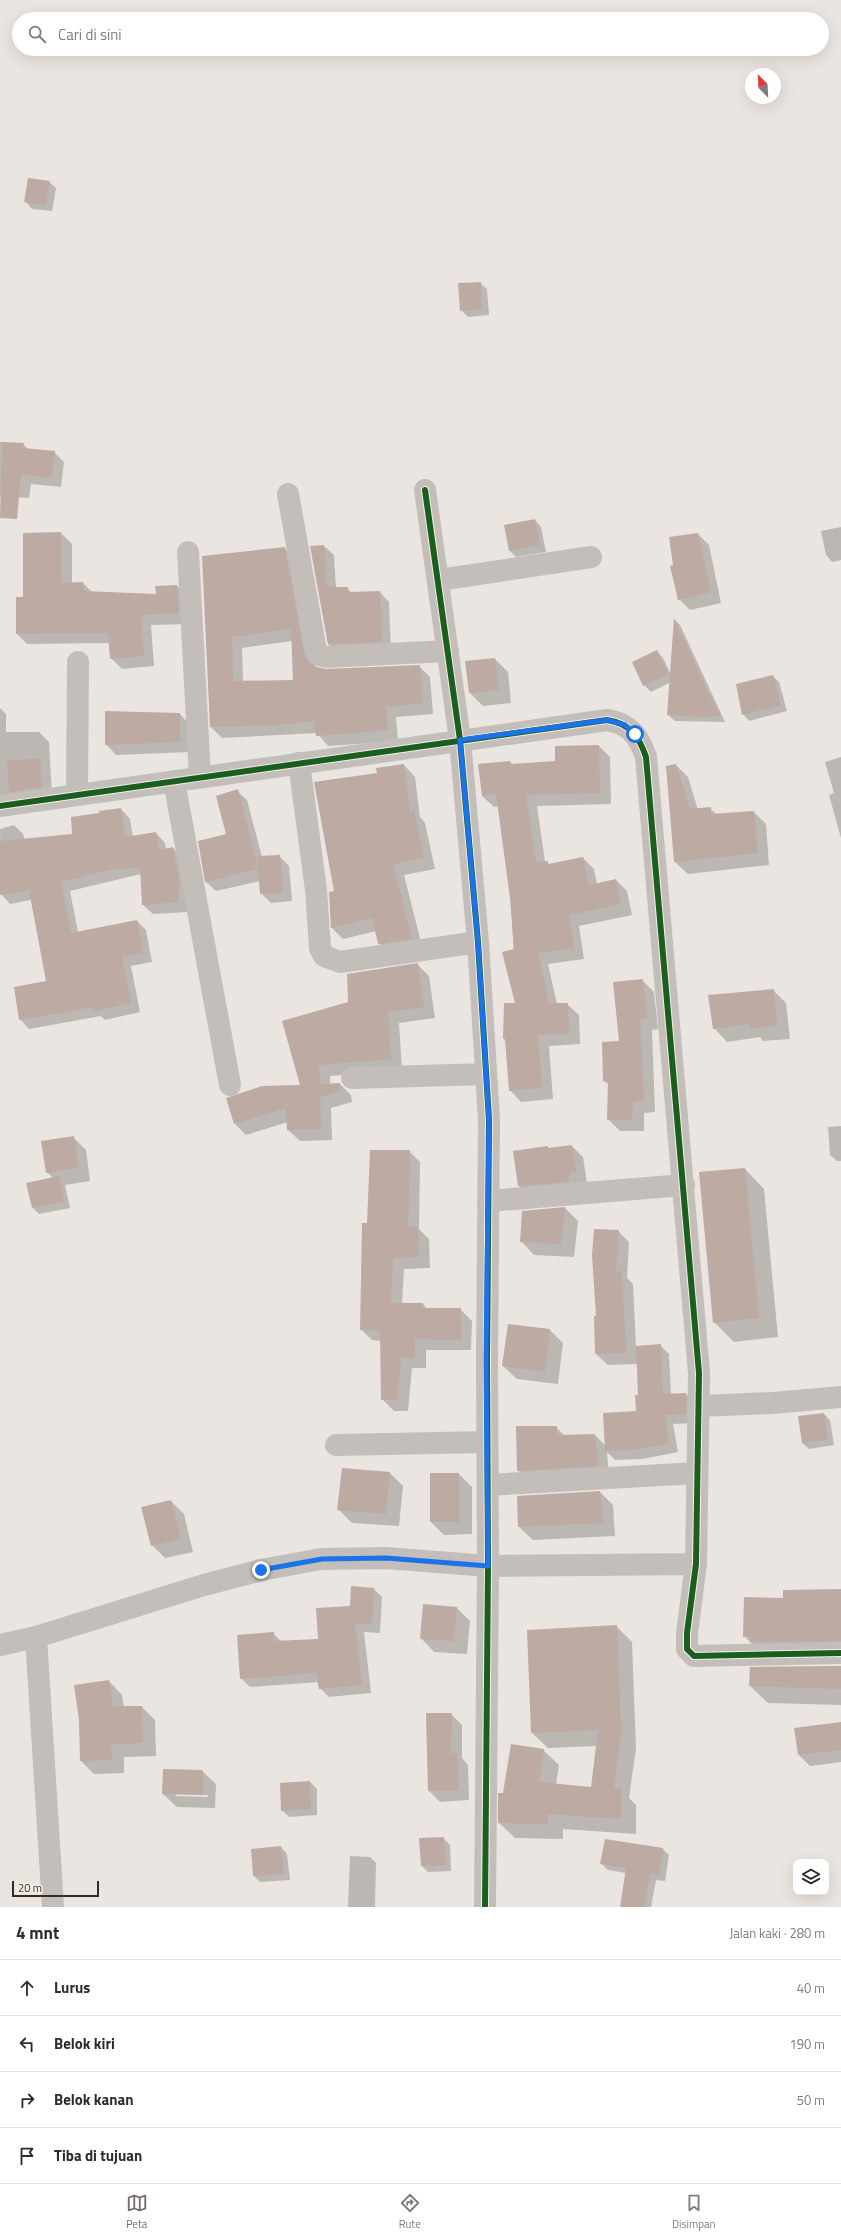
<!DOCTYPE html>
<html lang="id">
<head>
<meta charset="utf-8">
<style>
  body { margin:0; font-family:"Titillium Web",sans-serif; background:#f2f2f3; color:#2b2b33 }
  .controls { position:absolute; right:12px; bottom:12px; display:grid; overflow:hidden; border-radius:8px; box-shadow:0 4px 16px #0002 }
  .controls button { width:36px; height:36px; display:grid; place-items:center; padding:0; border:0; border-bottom:1px solid #e1e1e2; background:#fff; color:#2b2b33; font:20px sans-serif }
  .compass { position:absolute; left:745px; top:68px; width:36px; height:36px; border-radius:50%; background:#fff; box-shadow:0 4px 16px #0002; rotate:336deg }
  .scale { position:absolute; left:12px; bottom:10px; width:87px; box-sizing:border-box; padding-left:4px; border:2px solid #342b28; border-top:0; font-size:11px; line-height:14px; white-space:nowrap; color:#342b28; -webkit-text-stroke:3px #f7f0e7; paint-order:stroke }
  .stop { position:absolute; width:12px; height:12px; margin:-9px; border:3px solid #1a73e8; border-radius:50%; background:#fff }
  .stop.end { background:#1a73e8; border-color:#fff; box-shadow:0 1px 4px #0008 }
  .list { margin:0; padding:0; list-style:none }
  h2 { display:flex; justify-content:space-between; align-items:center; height:52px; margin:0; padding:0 16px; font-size:17px }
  h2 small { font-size:13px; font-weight:400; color:#7c7c81 }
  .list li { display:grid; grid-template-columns:26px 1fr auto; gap:12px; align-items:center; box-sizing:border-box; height:56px; padding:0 16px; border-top:1px solid #e1e1e2 }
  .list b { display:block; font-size:15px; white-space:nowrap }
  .list em { font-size:13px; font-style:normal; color:#7c7c81 }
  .icon { flex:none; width:22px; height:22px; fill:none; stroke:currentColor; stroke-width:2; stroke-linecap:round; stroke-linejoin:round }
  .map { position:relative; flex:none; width:841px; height:1907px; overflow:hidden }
  .search { position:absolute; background:#fff; box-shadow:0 4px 16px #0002; left:12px; right:12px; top:12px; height:44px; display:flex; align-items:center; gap:10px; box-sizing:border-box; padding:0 14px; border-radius:22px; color:#7c7c81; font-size:15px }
  .sheet { height:276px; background:#fff }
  nav { display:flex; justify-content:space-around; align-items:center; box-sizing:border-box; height:56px; border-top:1px solid #e1e1e2; background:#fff; font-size:11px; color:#7c7c81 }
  nav a { display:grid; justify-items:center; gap:2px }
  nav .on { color:#746c68 }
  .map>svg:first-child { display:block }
  .shadow { fill:#0003; fill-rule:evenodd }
  .building { fill:#bcaaa3; fill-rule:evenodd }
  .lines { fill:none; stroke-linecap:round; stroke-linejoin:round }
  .minor { stroke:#c3beb9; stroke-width:22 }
  .cycleway-casing { stroke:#f7f0e7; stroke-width:8 }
  .cycleway { stroke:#1b5e20; stroke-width:6 }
  .route { stroke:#1a73e8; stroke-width:5 }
</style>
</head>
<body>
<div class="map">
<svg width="841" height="1907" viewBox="0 0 841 1907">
  <rect width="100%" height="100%" fill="#eae5e0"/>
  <path class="shadow" d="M49 182 56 188 52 211 32 209 26 202Z
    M480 283 487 289 489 315 468 317 461 310Z
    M0 442 23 444 28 449 54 452 64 462 61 487 31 484 29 498 0 496Z
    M535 520 541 527 546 552 516 557 510 551 505 526Z
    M841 527V560L832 562 826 555 821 531Z
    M61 533 72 544V583H83L93 593 157 595 177 586 188 596 189 624 151 625 154 666 122 669 111 658 110 643 27 644 17 634 24 598Z
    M698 534 709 545 721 603 690 610 679 599 674 566Z
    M324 546 334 555 336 588H347L352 593 380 592 389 602 391 651 338 654 328 644 311 547Z
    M284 548 295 559 316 668 327 670 419 666 430 677 433 714 396 717 398 741 328 746 317 733 222 738 211 727 203 557ZM292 641 294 681 243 682 242 648Z
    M675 620 680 625 725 722 675 721 668 715 671 682 651 692 644 685 657 651 663 658 671 675Z
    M495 659 508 672 511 703 483 706 470 693Z
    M773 676 779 682 787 711 749 721 743 714Z
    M0 708 6 714V732H39L49 742 52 795 0 797Z
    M180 714 190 725V752L116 755 106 744Z
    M599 746 610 757 611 804 537 806 545 862 550 865 583 858 594 869 597 884 616 880 627 891 632 915 579 926 584 959 548 964 557 1004H567L579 1015 580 1044 549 1046 553 1099 521 1102 510 1090 506 1041 504 1039 516 1004 511 897 499 806 494 807 482 796 510 762 513 765 556 762Z
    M841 757V838L829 795 834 793 825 762Z
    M404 765 415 777 420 817 425 823 435 869 404 875 423 950 390 955 379 943 376 931 343 939 332 928 378 774Z
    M676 765 688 777 698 810 710 808 717 815 754 812 766 824 769 865 688 874 675 862 667 767Z
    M237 791 247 800 262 857 279 856 289 866 292 901 271 903 261 893 260 881 216 891 206 882 199 842 228 834Z
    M121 809 130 819 133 837 156 833 165 843 166 850 173 848 182 857 188 912 153 914 143 905 141 874 70 891 78 932 137 921 146 930 152 962 131 966 140 1012 105 1020 101 1016 29 1029 20 1019 47 982 31 900 10 904 1 894 0 829 14 825 23 834 25 840 74 835 100 814Z
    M417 964 429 976 435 1018 399 1023 402 1070 330 1076V1085L340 1084 351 1095 352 1102 331 1108 332 1140 300 1141 288 1130V1122L246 1135 235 1124 301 1086 349 1003Z
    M642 980 654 992 658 1029 652 1030 655 1112 644 1113V1131H620L608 1119 609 1085 604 1081Z
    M773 990 786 1003 790 1039 763 1041 760 1037 727 1042 714 1028 709 996Z
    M841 1126V1161H837L830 1155 828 1127Z
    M73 1137 86 1150 90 1181 65 1185 70 1208 39 1214 33 1208 28 1184 53 1178 47 1172Z
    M572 1146 583 1157 587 1183 530 1196 519 1186 547 1147 550 1149Z
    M409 1151 420 1162 419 1229 429 1239 430 1268 404 1269 402 1304H423L427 1309H460L472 1321 471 1350H426V1368H412L408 1411H394L382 1399 381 1341 372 1340 361 1329 368 1224Z
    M745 1169 764 1189 778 1337 734 1342 714 1322Z
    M565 1208 578 1221 574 1257 534 1255 521 1241 523 1212Z
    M618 1231 629 1242 627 1278 633 1284 636 1347 660 1345 669 1354 671 1394H686L695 1403V1423L673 1424 678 1452 642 1459 615 1460 607 1452 609 1477 529 1482 518 1470 556 1427 565 1436 595 1435 605 1445 637 1412 639 1396 638 1364 608 1365 596 1354 597 1317Z
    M550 1330 563 1343 558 1384 517 1379 503 1366Z
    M824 1414 830 1420 834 1445 809 1449 802 1443Z
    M390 1473 403 1486 399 1526 352 1523 338 1509Z
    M431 1474H459L472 1487V1534L444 1535 431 1522Z
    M600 1492 613 1505 615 1536 533 1540 519 1527Z
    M171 1501 184 1514 193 1552 165 1558 152 1545Z
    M374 1589 382 1597 380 1633 364 1632 371 1693 329 1697 320 1688 319 1682 250 1687 241 1678 273 1633 282 1642 319 1640 351 1607Z
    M841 1590V1658L762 1654 744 1636 784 1599Z
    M456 1607 470 1621 467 1654 434 1652 421 1638Z
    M616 1626 632 1642 636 1748 629 1798 636 1805V1834L563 1829V1839L515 1838 499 1823 504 1794 543 1750 559 1765 556 1784 592 1788 597 1746 548 1748 532 1733 528 1631Z
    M841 1667V1705L768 1703 750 1686Z
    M109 1681 122 1695 124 1707H142L155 1720 156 1756 124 1757V1773L94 1774 81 1761Z
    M451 1714 462 1725V1758L468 1765 469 1800 440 1802 429 1791Z
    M841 1723V1762L810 1766 799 1755Z
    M164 1770 202 1771 216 1784 215 1808 177 1807 163 1794ZM176 1794 208 1795V1797L176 1796Z
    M310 1782 317 1789V1815L289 1817 282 1810 281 1783Z
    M443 1838 450 1845 451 1871 428 1872 422 1866Z
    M281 1847 287 1854 290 1880 260 1882 254 1876Z
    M662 1848 669 1855 665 1881 656 1880 651 1907H621L626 1873 608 1870 601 1863Z
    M350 1856 370 1857 376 1863 375 1907H348Z"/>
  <path class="building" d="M28 178 50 181 46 205 24 202Z
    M481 282 482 309 460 311 458 283Z
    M2 442 24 443 23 448 55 451 51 478 21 474 17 519 0 518Z
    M535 519 540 545 509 551 504 525Z
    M61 532V583L83 582 84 591 156 594 155 586 177 585 179 613 141 615 144 656 110 659 108 633 16 634V597H23V533Z
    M698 533 711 592 678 600 670 566 673 565 669 537Z
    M324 545 327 587H348V592L380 591 382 642 328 644 310 546Z
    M285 547 304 653 309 663 316 667 326 669 420 665 423 703 386 707 388 730 316 736 315 721 277 725 210 727 202 556ZM291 629 293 680 233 681 232 637Z
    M674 618 709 694 720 716 700 717 667 715Z
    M657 650 668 674 643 686 632 662Z
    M495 658 499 690 469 693 465 661Z
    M773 675 781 705 742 715 736 684Z
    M105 711 180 713V742L105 745Z
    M599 745 600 793 526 795 536 862 548 861V864L583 857 589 885 616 879 621 904 569 915 574 948 538 953 549 1003H568L569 1034 538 1035 542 1088 509 1091 505 1039H503L504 1003H515L502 952 514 949 510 898 496 794 482 796 478 764 510 761 511 764 555 761V746Z
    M40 758 42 787 9 792 7 761Z
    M404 764 410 811 414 810 424 858 393 864 412 939 378 944 372 918 331 928 329 892 334 891 314 782 377 773 376 768Z
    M676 764 690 809 711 807V814L754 811 758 853 674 862 666 766Z
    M238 789 258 867V856L280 855 283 892 260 894 258 869 205 882 198 841 226 834 216 796Z
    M121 808 125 837 156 832 159 850 173 847 181 888 178 889 179 902 142 905 140 868 114 869 61 882 71 933 137 920 143 953 122 957 131 1003 94 1011 93 1007 19 1020 14 987 46 981 29 890 0 895V841L72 834 71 817 99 813V811Z
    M418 963 424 1007 388 1012 391 1059 319 1065 320 1084 340 1083 341 1091 320 1097 321 1129 287 1130 286 1108 234 1124 226 1098 262 1086 300 1085 282 1021 348 1002 347 974Z
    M643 979 647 1018 640 1019 644 1100 633 1101 632 1120H607L608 1081H603L602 1042 619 1041 613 982Z
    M774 989 777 1026 749 1028V1024L713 1029 708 995Z
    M74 1136 78 1168 46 1173 41 1141Z
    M572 1145 577 1173 570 1172 568 1182 518 1186 513 1151 548 1146V1148Z
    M370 1150H410L408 1227H418L419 1257 393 1258 391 1303H423V1308H461V1340L415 1339V1358L401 1357 397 1400H381L380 1331 360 1330 362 1223H367Z
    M745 1168 759 1318 713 1323 699 1172Z
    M59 1176 64 1202 32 1208 26 1183Z
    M565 1207 561 1244 520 1242 522 1211Z
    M594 1229 619 1230 616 1272 622 1271 626 1353 595 1354 594 1316H596L592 1255Z
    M508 1324 550 1329 545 1372 502 1366Z
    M661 1344 663 1394 686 1393V1414L665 1415 669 1444 632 1450 605 1451 603 1413 636 1411 635 1395H638L636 1346Z
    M824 1413 828 1439 802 1443 798 1416Z
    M516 1426H557V1435L595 1434 598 1466 517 1471Z
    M342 1468 390 1472 386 1514 337 1510Z
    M430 1473H459V1522H430Z
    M600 1491 603 1523 518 1527 517 1496Z
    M171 1500 181 1539 151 1546 141 1507Z
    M351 1586 374 1588 372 1624H355L362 1685 319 1689 316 1673 240 1679 237 1635 274 1632V1641L318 1639 316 1608 350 1606Z
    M841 1589V1641L751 1642V1637H743L744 1597 783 1598V1590Z
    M423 1604 457 1607 454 1641 420 1639Z
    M617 1625 621 1732 614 1788H621V1819L548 1814V1824L498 1823V1793H503L511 1744 544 1749 539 1782 591 1787 598 1730 531 1733 527 1630Z
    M841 1666V1689L749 1686 750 1667Z
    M109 1680 113 1706H142L143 1743 111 1744 112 1760 80 1761 79 1720 74 1685Z
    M426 1713H452L451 1753H457L459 1790 428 1791Z
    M841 1722V1750L798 1755 794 1728Z
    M163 1769 203 1770V1795L162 1794Z
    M310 1781 311 1809 281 1811 280 1783Z
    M444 1837 445 1865 421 1866 419 1838Z
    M605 1839 663 1848 659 1875 650 1874 644 1907H620L626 1868 600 1864Z
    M281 1846 284 1874 253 1876 251 1849Z"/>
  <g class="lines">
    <path class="minor" d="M425 490 460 740 478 942 489 1120 487 1360 488 1566 485 1907
      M288 494 316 651 319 655 326 657 448 651
      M188 552 200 777
      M439 580 591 557
      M299 763 316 890 320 948 324 956 340 962 478 942
      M174 781 230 1085
      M77 795 78 662
      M0 806 607 720C629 723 639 736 646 757L699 1373 696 1564 687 1633V1649L694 1656 841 1653
      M352 1078 486 1074
      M488 1201 684 1185
      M699 1406 773 1403 841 1397
      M336 1445 487 1442
      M488 1485 697 1473
      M36 1637 53 1907
      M0 1645 36 1637 204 1585 261 1570 321 1559 386 1558 488 1566 696 1564"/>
    <g class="cycleway-casing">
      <path id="cycleway" d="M425 490 460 740 478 942 489 1120 487 1360 488 1566 485 1907
        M0 806 607 720C629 723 639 736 646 757L699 1373 696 1564 687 1633V1649L694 1656 841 1653"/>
    </g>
    <use href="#cycleway" class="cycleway"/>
  </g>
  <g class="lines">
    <path class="route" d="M261 1570 322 1559 386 1558 488 1566 486 1360 489 1120 478 942 460 740 607 720 625 725 635 734"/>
  </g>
</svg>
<div class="controls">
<button><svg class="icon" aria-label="layers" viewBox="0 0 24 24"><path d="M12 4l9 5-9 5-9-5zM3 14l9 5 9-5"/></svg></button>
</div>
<svg class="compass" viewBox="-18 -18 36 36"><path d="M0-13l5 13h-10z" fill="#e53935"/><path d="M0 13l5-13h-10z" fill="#7c7c81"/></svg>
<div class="scale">20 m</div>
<div class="stop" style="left:635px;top:734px"></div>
<div class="stop end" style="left:261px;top:1570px"></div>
<div class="search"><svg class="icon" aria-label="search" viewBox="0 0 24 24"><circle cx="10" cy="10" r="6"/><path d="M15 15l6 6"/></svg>Cari di sini</div>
</div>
<section class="sheet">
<h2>4 mnt<small>Jalan kaki · 280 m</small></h2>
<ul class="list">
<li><svg class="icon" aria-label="ahead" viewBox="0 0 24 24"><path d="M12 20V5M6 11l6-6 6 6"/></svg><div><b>Lurus</b></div><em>40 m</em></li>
<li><svg class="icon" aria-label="left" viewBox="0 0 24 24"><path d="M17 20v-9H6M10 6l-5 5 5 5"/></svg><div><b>Belok kiri</b></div><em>190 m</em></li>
<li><svg class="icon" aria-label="right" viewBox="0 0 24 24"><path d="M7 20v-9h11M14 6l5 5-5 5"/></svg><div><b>Belok kanan</b></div><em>50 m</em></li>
<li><svg class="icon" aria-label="arrive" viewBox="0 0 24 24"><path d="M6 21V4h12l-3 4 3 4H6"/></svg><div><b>Tiba di tujuan</b></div></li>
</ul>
</section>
<nav>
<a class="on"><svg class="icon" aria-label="map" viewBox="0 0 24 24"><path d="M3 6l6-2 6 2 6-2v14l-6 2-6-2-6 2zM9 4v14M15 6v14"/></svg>Peta</a>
<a><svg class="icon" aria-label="directions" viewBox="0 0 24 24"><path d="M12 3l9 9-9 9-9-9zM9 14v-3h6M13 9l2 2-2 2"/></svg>Rute</a>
<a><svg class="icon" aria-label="saved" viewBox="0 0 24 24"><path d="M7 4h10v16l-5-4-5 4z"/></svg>Disimpan</a>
</nav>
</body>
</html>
